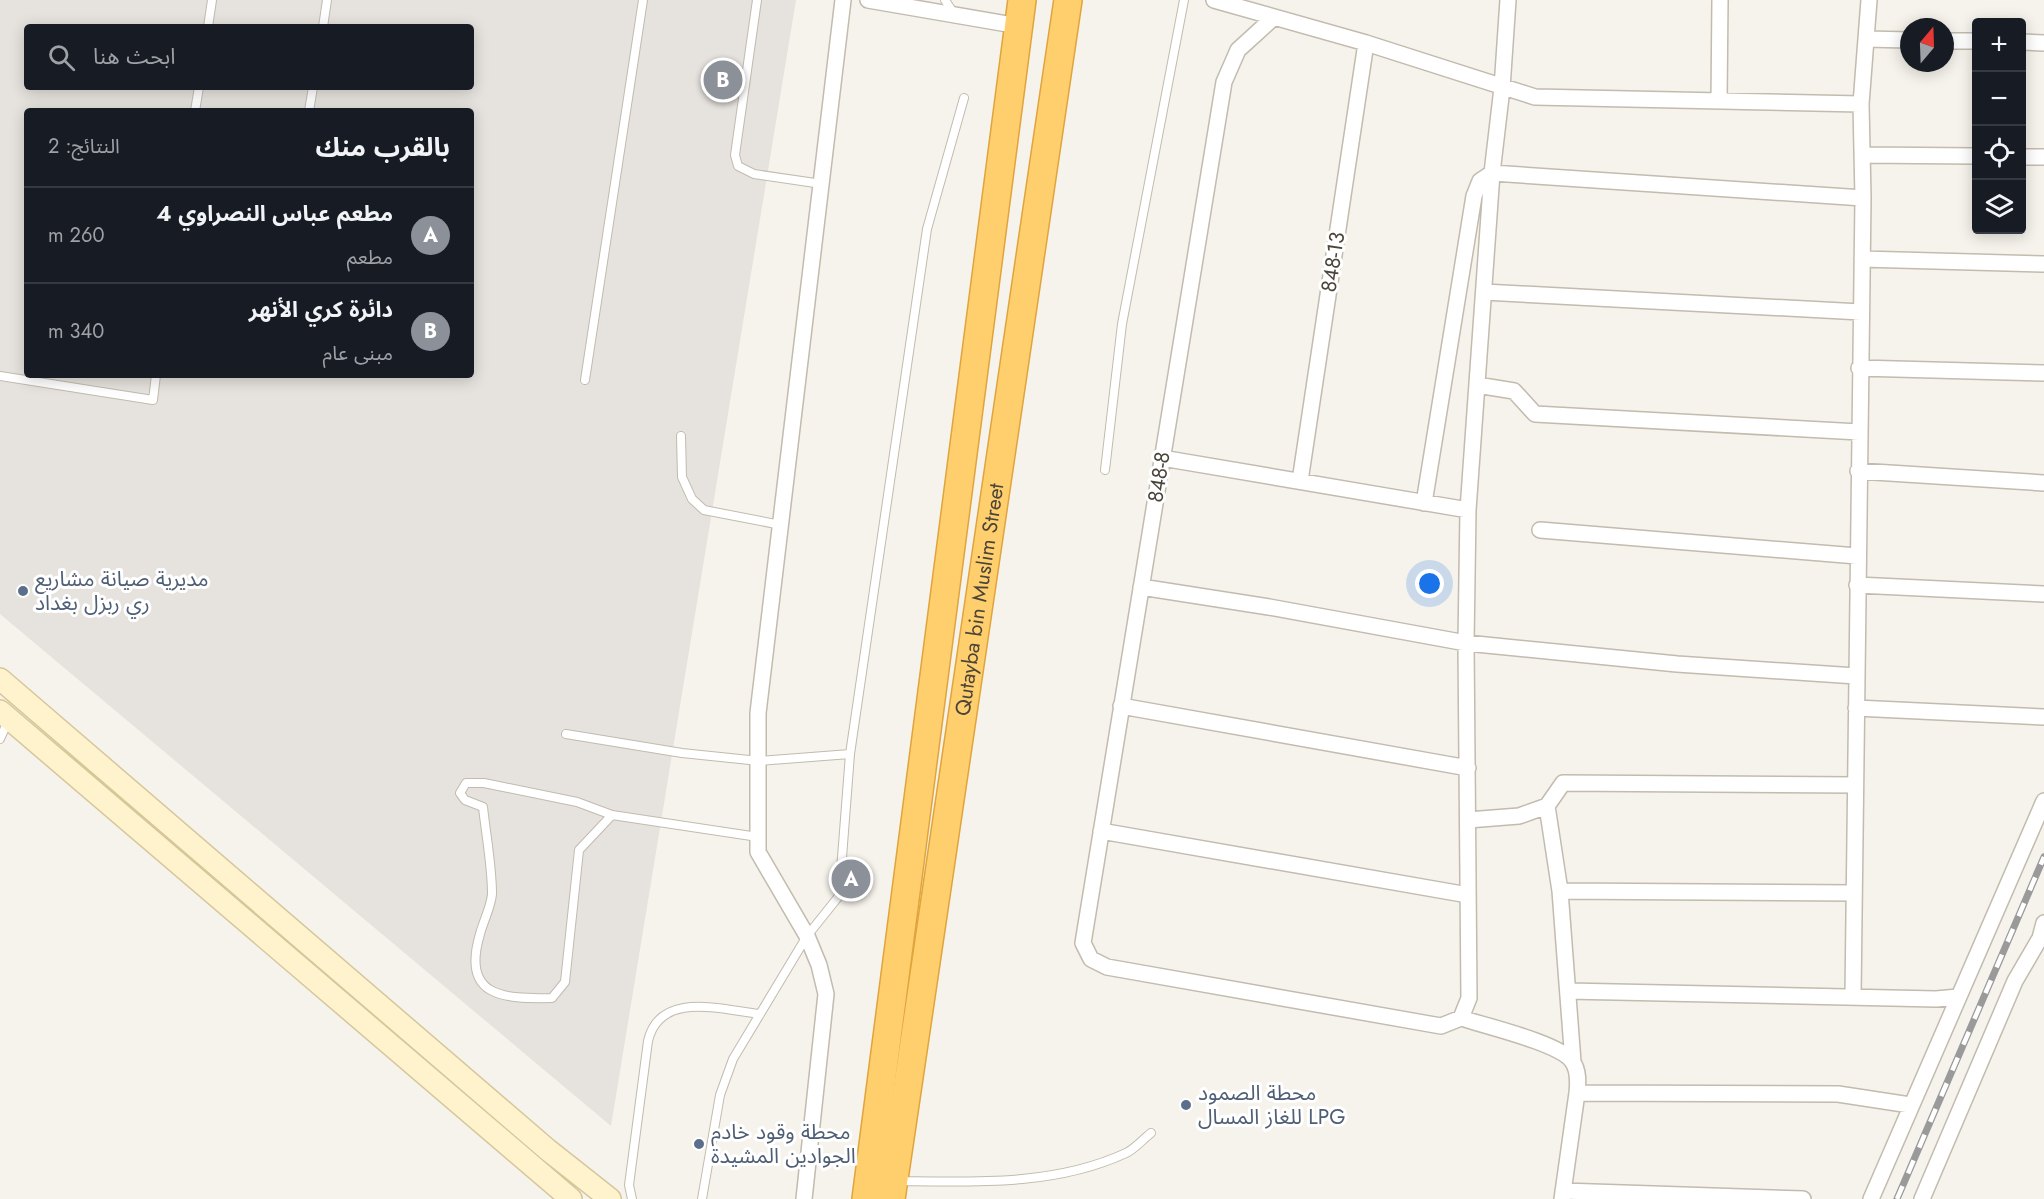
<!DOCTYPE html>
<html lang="ar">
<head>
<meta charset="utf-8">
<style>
  body { margin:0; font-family:Jost,"Noto Sans Arabic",sans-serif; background:#242831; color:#f1f3f6; direction:rtl }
  .controls { position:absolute; right:18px; top:18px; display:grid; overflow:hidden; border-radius:6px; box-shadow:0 3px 15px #0003 }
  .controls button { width:54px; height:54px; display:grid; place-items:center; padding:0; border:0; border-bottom:2px solid #363941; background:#171b24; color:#f1f3f6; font:30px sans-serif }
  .compass { position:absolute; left:1900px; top:18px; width:54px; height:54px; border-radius:50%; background:#171b24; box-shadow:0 3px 15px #0003; rotate:19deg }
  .you { position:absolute; left:1430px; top:584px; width:21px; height:21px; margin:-15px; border:4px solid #fff; border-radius:50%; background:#1a73e8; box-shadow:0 0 0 9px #1a73e833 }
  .badge { display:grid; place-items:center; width:39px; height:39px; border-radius:50%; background:#8c9099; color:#fff; font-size:20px; font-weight:700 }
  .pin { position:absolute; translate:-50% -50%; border:3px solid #fff; box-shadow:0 2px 6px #0006 }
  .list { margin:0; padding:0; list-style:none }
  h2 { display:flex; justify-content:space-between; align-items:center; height:78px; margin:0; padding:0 24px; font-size:26px }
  h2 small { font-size:20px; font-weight:400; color:#9ea1a6 }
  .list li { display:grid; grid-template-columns:39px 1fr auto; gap:18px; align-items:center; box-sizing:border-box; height:96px; padding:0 24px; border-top:2px solid #363941 }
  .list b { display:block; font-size:22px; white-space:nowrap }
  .list p { margin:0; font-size:20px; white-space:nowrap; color:#9ea1a6 }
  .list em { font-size:20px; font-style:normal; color:#9ea1a6 }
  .icon { flex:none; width:33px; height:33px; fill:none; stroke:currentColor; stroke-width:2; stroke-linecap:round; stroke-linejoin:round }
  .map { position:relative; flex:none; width:2044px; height:1199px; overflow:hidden; direction:ltr }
  .search { position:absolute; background:#171b24; box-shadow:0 3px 15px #0003; left:24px; top:24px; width:450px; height:66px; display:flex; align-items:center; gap:15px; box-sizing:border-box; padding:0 21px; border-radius:6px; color:#9ea1a6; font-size:22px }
  .panel { position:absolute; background:#171b24; box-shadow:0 3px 15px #0003; left:24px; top:108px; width:450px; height:270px; border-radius:6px; direction:rtl }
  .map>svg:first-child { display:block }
  .industrial { fill:#e6e2dd; fill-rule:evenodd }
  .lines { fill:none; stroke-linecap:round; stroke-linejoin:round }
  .lane-casing { stroke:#c2bbae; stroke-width:10 }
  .street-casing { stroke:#c2bbae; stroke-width:18 }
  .secondary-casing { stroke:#d6c79b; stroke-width:24 }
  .highway-casing { stroke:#e0a43c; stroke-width:30 }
  .lane { stroke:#fff; stroke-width:8 }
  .street { stroke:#fff; stroke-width:15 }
  .secondary { stroke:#fff3cd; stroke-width:21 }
  .highway { stroke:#ffcf6e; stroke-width:27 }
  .rail-casing { stroke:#9a9a9a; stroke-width:7 }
  .rail { stroke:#fff; stroke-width:4.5; stroke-dasharray:14; stroke-linecap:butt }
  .service-dot { fill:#5c6f8a; stroke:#fff; stroke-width:2 }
  .labels { text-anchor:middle; stroke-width:6; stroke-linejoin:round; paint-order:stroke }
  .street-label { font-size:21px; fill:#4b4439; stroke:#fff }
  .service-label { font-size:21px; fill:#4e5e75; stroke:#fff; text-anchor:start }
</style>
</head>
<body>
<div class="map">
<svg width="2044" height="1199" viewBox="0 0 2044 1199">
  <rect width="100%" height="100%" fill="#f6f3ec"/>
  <path class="industrial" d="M0 0H796L611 1126 0 614ZM27 27H471V87H27ZM27 111H471V375H27Z"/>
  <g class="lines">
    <g class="lane-casing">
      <path id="lane" d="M757 0 735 155 738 166 754 174 822 184
        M945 0 954 14
        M208 27 212 0
        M323 27 327 0
        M195 111 199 87
        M309 111 313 87
        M0 376 153 400 156 375
        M585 380 643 0
        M681 436 682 477 692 499 704 510 781 525
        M1105 470 1122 324 1184 0
        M566 734 682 753 759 761 850 754
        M0 739 8 721
        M612 815 579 850 565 982 552 998C503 999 461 997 480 934 483 922 491 907 492 894 492 866 486 835 483 807L465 800 460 793 466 783H484L577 802 612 815 758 837
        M898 1181C974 1182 1055 1186 1126 1153 1135 1149 1143 1139 1151 1133
        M632 1199 629 1185 648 1041C660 990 722 1010 760 1014
        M702 1199 720 1095 733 1059 807 936 839 896 850 754 927 229 964 98"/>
    </g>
    <g class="street-casing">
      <path id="street" d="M868 0 1019 26
        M1214 0 1366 43 1535 97 1861 104
        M1272 19 1238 50 1224 82 1083 943 1091 959 1107 967 1441 1026 1461 1018 1469 998 1466 643 1468 510 1492 173 1502 88 1508 0
        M1866 39 1909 40
        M1945 41H1976
        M2022 42 2044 43
        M1719 101 1720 0
        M1862 155 1976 156
        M2022 157H2044
        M1862 259 2044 264
        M1484 292 1861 312
        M1859 368 2044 373
        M1477 385 1514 391 1535 414 1859 432
        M1162 458 1468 510
        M1858 471 2044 483
        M1300 481 1366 43
        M1424 503 1474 196 1480 181 1492 173 1863 198
        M1540 530 1857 556
        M1857 585 2044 594
        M1141 587 1269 607 1466 643 1677 664 1856 676
        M1121 706 1468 768
        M1856 708 2044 717
        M1468 820 1519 816 1547 806
        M1101 831 1468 895
        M1560 891 1854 893
        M1568 991 1936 999 1958 997
        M1853 996 1863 198 1861 104 1869 0
        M1461 1018C1485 1026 1559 1043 1572 1061 1579 1070 1578 1083 1577 1093L1562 1199
        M1573 1062 1560 891 1547 806 1563 783 1855 785
        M1577 1093 1838 1094 1910 1105
        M1563 1191 1803 1199
        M804 1199 826 994 819 965 807 936 758 852V713L843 0
        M1871 1199 2044 801
        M1922 1199 2015 981 2040 938 2044 923"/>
    </g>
    <g class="secondary-casing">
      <path id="secondary" d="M0 679 548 1150 610 1199
        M0 711 571 1199"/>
    </g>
    <g class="highway-casing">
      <g id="highway">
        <path d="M866 1199 1022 0"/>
        <path id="s1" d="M891 1199 1068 0"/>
      </g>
    </g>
    <use href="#lane" class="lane"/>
    <use href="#street" class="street"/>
    <use href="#secondary" class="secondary"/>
    <use href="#highway" class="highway"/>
    <g class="rail-casing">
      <path id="rail" d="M1897 1199 2044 857"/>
    </g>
    <use href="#rail" class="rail"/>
  </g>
  <g class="service-dot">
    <circle cx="23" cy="591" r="6"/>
    <circle cx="1186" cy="1105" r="6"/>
    <circle cx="699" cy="1144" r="6"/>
  </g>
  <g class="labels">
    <g class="street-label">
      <text transform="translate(1333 262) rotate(-81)" y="7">848-13</text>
      <text transform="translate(1159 477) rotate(-81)" y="7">848-8</text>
      <text dy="7" stroke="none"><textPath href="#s1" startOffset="606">Qutayba bin Muslim Street</textPath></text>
    </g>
    <g class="service-label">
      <text x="35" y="586">مديرية صيانة مشاريع<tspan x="35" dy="24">ري ربزل بغداد</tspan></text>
      <text x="1198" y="1100">محطة الصمود<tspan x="1198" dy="24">للغاز المسال LPG</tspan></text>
      <text x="711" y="1139">محطة وقود خادم<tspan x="711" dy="24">الجوادين المشيدة</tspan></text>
    </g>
  </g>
</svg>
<div class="controls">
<button>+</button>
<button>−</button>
<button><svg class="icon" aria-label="locate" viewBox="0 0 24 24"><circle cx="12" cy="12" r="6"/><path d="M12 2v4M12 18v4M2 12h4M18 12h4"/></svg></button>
<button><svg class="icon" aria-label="layers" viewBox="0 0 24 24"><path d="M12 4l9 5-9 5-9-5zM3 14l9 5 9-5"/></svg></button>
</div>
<svg class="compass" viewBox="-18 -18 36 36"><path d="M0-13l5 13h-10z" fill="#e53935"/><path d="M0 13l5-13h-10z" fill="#9ea1a6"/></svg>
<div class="you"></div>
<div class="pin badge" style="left:851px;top:879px">A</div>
<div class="pin badge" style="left:723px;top:80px">B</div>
<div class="search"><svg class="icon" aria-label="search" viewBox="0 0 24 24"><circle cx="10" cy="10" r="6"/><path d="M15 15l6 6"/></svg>ابحث هنا</div>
<section class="panel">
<h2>بالقرب منك<small>النتائج: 2</small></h2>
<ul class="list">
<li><span class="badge">A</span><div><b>مطعم عباس النصراوي 4</b><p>مطعم</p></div><em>260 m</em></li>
<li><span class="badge">B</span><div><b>دائرة كري الأنهر</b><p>مبنى عام</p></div><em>340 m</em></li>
</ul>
</section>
</div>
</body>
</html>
